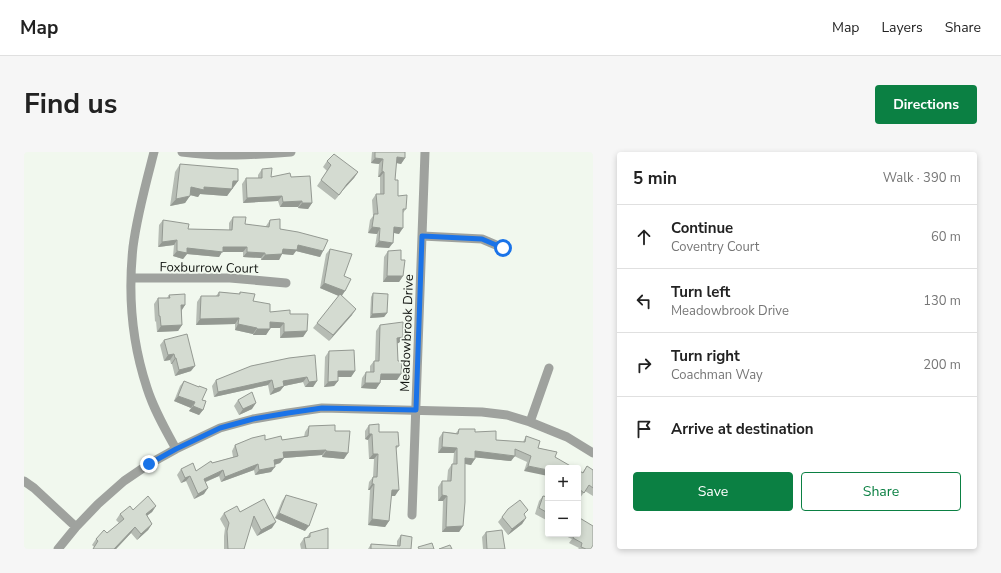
<!DOCTYPE html>
<html lang="en">
<head>
<meta charset="utf-8">
<style>
  body { margin:0; font-family:"Nunito Sans",sans-serif; background:#f6f6f6; color:#222 }
  .controls { position:absolute; right:12px; bottom:12px; display:grid; overflow:hidden; border-radius:4px; box-shadow:0 2px 6px #0003 }
  .controls button { width:36px; height:36px; display:grid; place-items:center; padding:0; border:0; border-bottom:1px solid #e0e0e0; background:#fff; color:#222; font:20px sans-serif }
  .stop { position:absolute; width:12px; height:12px; margin:-9px; border:3px solid #1a73e8; border-radius:50%; background:#fff }
  .stop.end { background:#1a73e8; border-color:#fff; box-shadow:0 1px 4px #0008 }
  .list { margin:0; padding:0; list-style:none }
  h2 { display:flex; justify-content:space-between; align-items:center; height:52px; margin:0; padding:0 16px; font-size:17px }
  h2 small { font-size:13px; font-weight:400; color:#767676 }
  .list li { display:grid; grid-template-columns:26px 1fr auto; gap:12px; align-items:center; box-sizing:border-box; height:64px; padding:0 16px; border-top:1px solid #e0e0e0 }
  .list b { display:block; font-size:15px; white-space:nowrap }
  .list p { margin:0; font-size:13px; white-space:nowrap; color:#767676 }
  .list em { font-size:13px; font-style:normal; color:#767676 }
  .actions { display:flex; gap:8px; padding:12px 16px }
  .actions a { flex:1; padding:9px 0; border:1px solid #0b8043; border-radius:4px; text-align:center; font-size:14px; color:#0b8043 }
  .actions .main { background:#0b8043; color:#fff }
  .icon { flex:none; width:22px; height:22px; fill:none; stroke:currentColor; stroke-width:2; stroke-linecap:round; stroke-linejoin:round }
  .map { position:relative; flex:none; width:569px; height:397px; overflow:hidden; border-radius:4px }
  header { display:flex; align-items:center; gap:24px; box-sizing:border-box; height:56px; padding:0 20px; background:#fff; border-bottom:1px solid #e0e0e0 }
  header strong { font-size:19px }
  nav { display:flex; gap:22px; margin-inline-start:auto; font-size:14px }
  .intro { display:flex; align-items:center; justify-content:space-between; box-sizing:border-box; height:96px; padding:0 24px }
  h1 { margin:0; font-size:28px }
  .button { padding:10px 18px; border-radius:4px; background:#0b8043; color:#fff; font-size:14px; font-weight:700 }
  main { display:flex; gap:24px; padding:0 24px }
  aside { flex:1; background:#fff; border-radius:4px; box-shadow:0 2px 6px #0003 }
  .map>svg:first-child { display:block }
  .lines { fill:none; stroke-linecap:round; stroke-linejoin:round }
  .minor { stroke:#9fa29e; stroke-width:9 }
  .wall { fill:#b6bcb4 }
  .shaded-wall { fill:#949992 }
  .building { fill:#d4dbd1; stroke:#949992 }
  .route { stroke:#1a73e8; stroke-width:5 }
  .labels { text-anchor:middle; stroke-width:3.5; stroke-linejoin:round; paint-order:stroke }
  .street-label { font-size:13px; fill:#131612; stroke:#f1f8ee }
</style>
</head>
<body>
<header>
<strong>Map</strong>
<nav><a>Map</a><a>Layers</a><a>Share</a></nav>
</header>
<div class="intro"><h1>Find us</h1><a class="button">Directions</a></div>
<main>
<div class="map">
<svg width="569" height="397" viewBox="0 0 569 397">
  <rect width="100%" height="100%" fill="#f1f8ee"/>
  <g class="lines">
    <path class="minor" d="M130 0C122 31 113 63 109 95 104 142 108 191 123 236 130 258 141 277 152 297
      M158 0C194 5 230 3 267 0
      M398 84 458 87 479 96
      M107 126H206L262 131
      M506 270 525 216
      M0 329 10 336 52 375
      M388 363 401 0
      M34 397 52 375 74 352 100 329 125 312 152 297 196 276 229 267 264 261 298 256 458 260 483 263 506 270 543 285 569 301"/>
  </g>
  <path class="wall" d="M348 0H381V6L377 12 372 11 371 28 374 44 382 57 379 61 375 82 370 81 365 96 351 95 353 82 344 81 346 68 349 64 348 48 352 42H356V25H354L355 12 347 11Z
    M303 9 334 20 330 26 319 38 311 48 293 34 303 19 299 15Z
    M156 12 214 29 203 44 176 42 174 45 166 43 161 51 146 54 151 20Z
    M238 17 247 25H267L288 51 284 57 274 56V55H256L254 49 219 51 218 32 222 26H234V23Z
    M209 65 221 72 242 75V74L246 68 256 77 299 99 296 105 272 99 269 103 258 102 255 108H237V106L219 105V100H198L195 105 163 102 159 107 149 104 150 93 134 95 135 73 139 68 164 77 205 78V71Z
    M306 97 320 124 321 139 317 144 328 163 305 189 289 176 315 144 296 136 302 102Z
    M364 99 377 108 379 124 375 130H359L360 105Z
    M195 140 215 142 216 140 246 160 266 162 283 179 279 185 256 186V176H246L242 183H229V182L211 178V172L172 173 173 150 177 144H192Z
    M349 141 363 161 360 165 346 166 347 145Z
    M145 143 161 153 158 158V173L154 179 133 180 132 169 131 170 130 152 134 146H143Z
    M356 173 375 191H373L374 209 377 222 373 228H356V231L352 237 337 236 338 226 342 220H346V214L350 209H351L352 179Z
    M140 188 167 219 151 224 148 212H147L146 208 140 209 136 193Z
    M305 199 331 219 327 225H314V229L310 234 300 235 301 205Z
    M265 206 293 229 289 235H281L279 230 260 234 256 239 246 243 244 233 190 245 188 234 192 228Z
    M160 229 178 248 179 258 175 263 165 259 167 256 150 249 156 234Z
    M214 248 228 257 215 263 210 254Z
    M345 273 375 294 372 297 371 344H367L365 369 361 375 344 373 346 338H344L345 330 349 325 350 307H345L344 288 341 287V279Z
    M285 274 311 279 320 307 298 305V303L260 306 256 311 251 313 247 320 231 323 230 318 197 330 195 324 182 330 180 342 170 347 162 329 157 331 153 323 157 317 172 319 188 311 209 305 208 299 211 293 241 288H258L280 285 281 280Z
    M435 277 451 280 472 288 499 290 502 284 514 296 533 300 500 319 503 310 490 304 487 309 451 305 447 313 441 312 439 374 435 380H418L419 349H414V335L418 329H423L424 318 428 312H429L430 301H414L415 286 419 280 432 281Z
    M563 314 569 318V344L561 339 556 346 554 344V318L558 321Z
    M262 343 281 379 251 366 258 349Z
    M519 344 524 345V369L511 362 515 349Z
    M240 347 248 376 233 384 227 373 220 397H200V384L201 376 196 367 200 361 216 360Z
    M132 354 128 360 123 364 128 372 124 378 113 388 107 381 92 397H69L70 395 68 393 72 387 83 381 95 371 92 368 96 362 109 358Z
    M478 365 502 366 498 372 484 383 474 370Z
    M462 380 481 397H459L458 385Z
    M286 381 304 397H277L276 392 280 386H282Z
    M537 382H554L567 397H554L555 396 545 391 548 387Z
    M377 383 387 397H344L347 392 373 394V389Z"/>
  <path class="shaded-wall" d="M373 5 381 6 377 12 369 10Z
    M351 6 359 7 355 12 347 11Z
    M358 19 360 20 356 25H354Z
    M334 20 330 26 319 38 311 48 323 32Z
    M209 29H214L203 44 176 42 174 45 162 42 167 35H180Z
    M166 44 161 51 146 54 152 47Z
    M258 44 254 49 219 51 223 46Z
    M278 49 274 55H256L259 50Z
    M278 51H288L284 57 274 56Z
    M348 75 356 76 353 82 344 81Z
    M370 75 379 76 375 82 366 80Z
    M153 88 150 93 134 95 138 90Z
    M355 89 369 91 365 96 351 95Z
    M274 93 299 99 296 105 272 99 269 103 258 102 255 108H237L241 103 259 97Z
    M199 95H223L219 100H198L195 105 163 102 159 107 149 104 153 99 163 96Z
    M223 100 241 101 237 106 219 105Z
    M363 124H379L375 130H359Z
    M300 131 321 139 317 145 296 136Z
    M157 153H161L157 159Z
    M332 157 328 163 305 189 309 183Z
    M363 161 360 165 346 166 348 162Z
    M215 166 211 172 172 173 176 167Z
    M246 170 260 171 256 176H242Z
    M214 172 233 176 229 182 211 178Z
    M158 173 154 179 133 180 137 174Z
    M233 177H246L242 183H229Z
    M283 179 279 185 256 186 260 180Z
    M379 185 375 191 369 192 373 186Z
    M150 202 146 208 140 209 144 203Z
    M151 206H152L148 212H147Z
    M171 214 167 219 151 224 155 218Z
    M314 219H331L327 225H310Z
    M357 222H377L373 228H353Z
    M283 225 279 230 260 234 256 239 246 243 250 237 259 229Z
    M248 228 244 233 190 245 194 240Z
    M293 229 289 235H281L285 230Z
    M314 229 310 234 300 235 304 230Z
    M341 231H356L352 237 337 236Z
    M154 244 171 250 167 256 150 249Z
    M232 251 228 257 215 263 219 257Z
    M169 254 179 258 175 263 165 259Z
    M345 282H348L344 288 341 287Z
    M418 295 433 296 430 301H414Z
    M302 298 298 303 260 306 256 311 246 314 250 308 259 300Z
    M302 299 324 301 320 307 298 305Z
    M451 299 491 304 487 309 447 305Z
    M349 302H354L350 307H345Z
    M441 306 451 307 447 313 437 311Z
    M234 312 230 318 197 330 201 325Z
    M504 314 524 318V324L500 319Z
    M251 315 247 320 231 323 235 318Z
    M199 318 195 324 176 332 180 327Z
    M166 324 162 329 157 331 161 326Z
    M348 332H350L346 338H344Z
    M184 336 180 342 170 347 174 342Z
    M368 338H375L371 344H364Z
    M418 343 423 344 419 349H414Z
    M132 354 128 360 118 367 122 362Z
    M255 361 285 374 281 379 251 366Z
    M502 366 498 372 484 383 488 377Z
    M348 367 365 369 361 375 344 373Z
    M252 370 248 376 233 384 237 378Z
    M128 372 124 378 113 388 117 382Z
    M439 374 435 380H418L422 375Z
    M111 375 107 381 92 397H90Z"/>
  <path class="building" d="M351 0H381V6L373 5 371 28H374V44L383 43 382 57H379V76L370 75 369 91 355 89 356 76 348 75 350 62H354L352 42H360V20L358 19 359 7 351 6Z
    M310 2 334 20 323 32 315 43 297 28 307 13 303 9Z
    M156 12 214 17V29H209L208 37 180 35V38L167 35 166 44 152 47Z
    M248 16 247 25 266 21 267 25 286 24 288 51H278V49L259 50 258 44 223 46 222 26H238V17Z
    M209 65H222L221 72 245 75 246 68 256 67V77L274 80 304 88 299 99 274 93 273 98 259 97 258 102 241 103V101L223 100V95H199V100L163 96V101L153 99V88L138 90 139 68 165 72 164 77 208 78Z
    M306 97 328 102 320 124 327 127 321 139 300 131Z
    M377 98V108H381L379 124H363L364 99Z
    M195 140 216 142V140L231 142 229 149 246 152V160L266 158V162H284L283 179 260 180V171L246 170V177H233V176L214 172 215 166 176 167 177 144H195Z
    M349 141 364 142 363 161 348 162Z
    M161 142V153H157L158 173 137 174 136 164H135L134 146H146L145 143Z
    M316 142 332 157 309 183 293 171Z
    M379 170V185L373 186 374 209H378L377 222H357L356 231H341L342 220H350V209H355L356 173Z
    M163 182 171 214 155 218 152 206H151L150 202 144 203 140 188Z
    M330 198 331 219H314V229L304 230 305 199Z
    M291 203 293 229 285 230 283 225 259 229 260 234 250 237 248 228 194 240 192 228 227 214 265 206Z
    M160 229 175 235V234L183 237 178 248 182 249 179 258 169 254 171 250 154 244Z
    M228 240 232 251 219 257 214 248Z
    M355 272V280H374L375 294H372L375 338H368L365 369 348 367 350 332H348L349 325H353L354 302H349L348 282H345V273Z
    M311 273V279H326L324 301 302 299V298L259 300 260 306 250 308 251 315 235 318 234 312 201 325 199 318 180 327 184 336 174 342 166 324 161 326 157 317 169 311 172 319 187 309 188 311 214 304 211 293 228 286 241 283V288L257 284 258 288 284 284 285 274Z
    M435 277H451V280L472 279V288L501 290 502 284 516 289 514 296 533 300 531 305 550 316H524V318L504 314 507 304 491 297V304L451 299V307L441 306V350L439 374 422 375 423 344 418 343V329H427L428 312H433V296L418 295 419 280 434 282Z
    M563 314 569 318V336L565 333 560 341 554 336V318L559 321Z
    M262 343 293 352 285 374 255 361Z
    M124 344 132 354 122 362 128 372 117 382 111 375 90 397H69L74 389 72 387 80 378 83 381 100 367 96 362 106 354 109 358Z
    M519 344 524 345V361L515 356Z
    M240 347 252 370 237 378 230 364 220 397H204L203 379 205 371 200 361 213 354 216 360Z
    M496 348 504 358 500 362 502 366 488 377 478 365 484 357Z
    M554 365 569 374V393L567 397H562L557 395 558 391 549 386 551 382H554Z
    M304 376V397H282L280 386 286 385V381Z
    M478 378 481 397H463L462 380Z
    M377 383 388 385 387 397H347V392L376 394Z
    M408 391 410 397H395L394 395Z
    M426 393 428 397H415Z"/>
  <g class="lines">
    <path class="route" d="M125 312 152 297 196 276 229 267 264 261 298 256 392 258 398 84 458 87 479 96"/>
  </g>
  <g class="labels">
    <g class="street-label">
      <text transform="translate(185 115) rotate(1)" y="5">Foxburrow Court</text>
      <text transform="translate(382 181) rotate(-88)" y="5">Meadowbrook Drive</text>
    </g>
  </g>
</svg>
<div class="controls">
<button>+</button>
<button>−</button>
</div>
<div class="stop" style="left:479px;top:96px"></div>
<div class="stop end" style="left:125px;top:312px"></div>
</div>
<aside>
<h2>5 min<small>Walk · 390 m</small></h2>
<ul class="list">
<li><svg class="icon" aria-label="ahead" viewBox="0 0 24 24"><path d="M12 20V5M6 11l6-6 6 6"/></svg><div><b>Continue</b><p>Coventry Court</p></div><em>60 m</em></li>
<li><svg class="icon" aria-label="left" viewBox="0 0 24 24"><path d="M17 20v-9H6M10 6l-5 5 5 5"/></svg><div><b>Turn left</b><p>Meadowbrook Drive</p></div><em>130 m</em></li>
<li><svg class="icon" aria-label="right" viewBox="0 0 24 24"><path d="M7 20v-9h11M14 6l5 5-5 5"/></svg><div><b>Turn right</b><p>Coachman Way</p></div><em>200 m</em></li>
<li><svg class="icon" aria-label="arrive" viewBox="0 0 24 24"><path d="M6 21V4h12l-3 4 3 4H6"/></svg><div><b>Arrive at destination</b></div></li>
</ul>
<div class="actions"><a class="main">Save</a><a>Share</a></div>
</aside>
</main>
</body>
</html>
